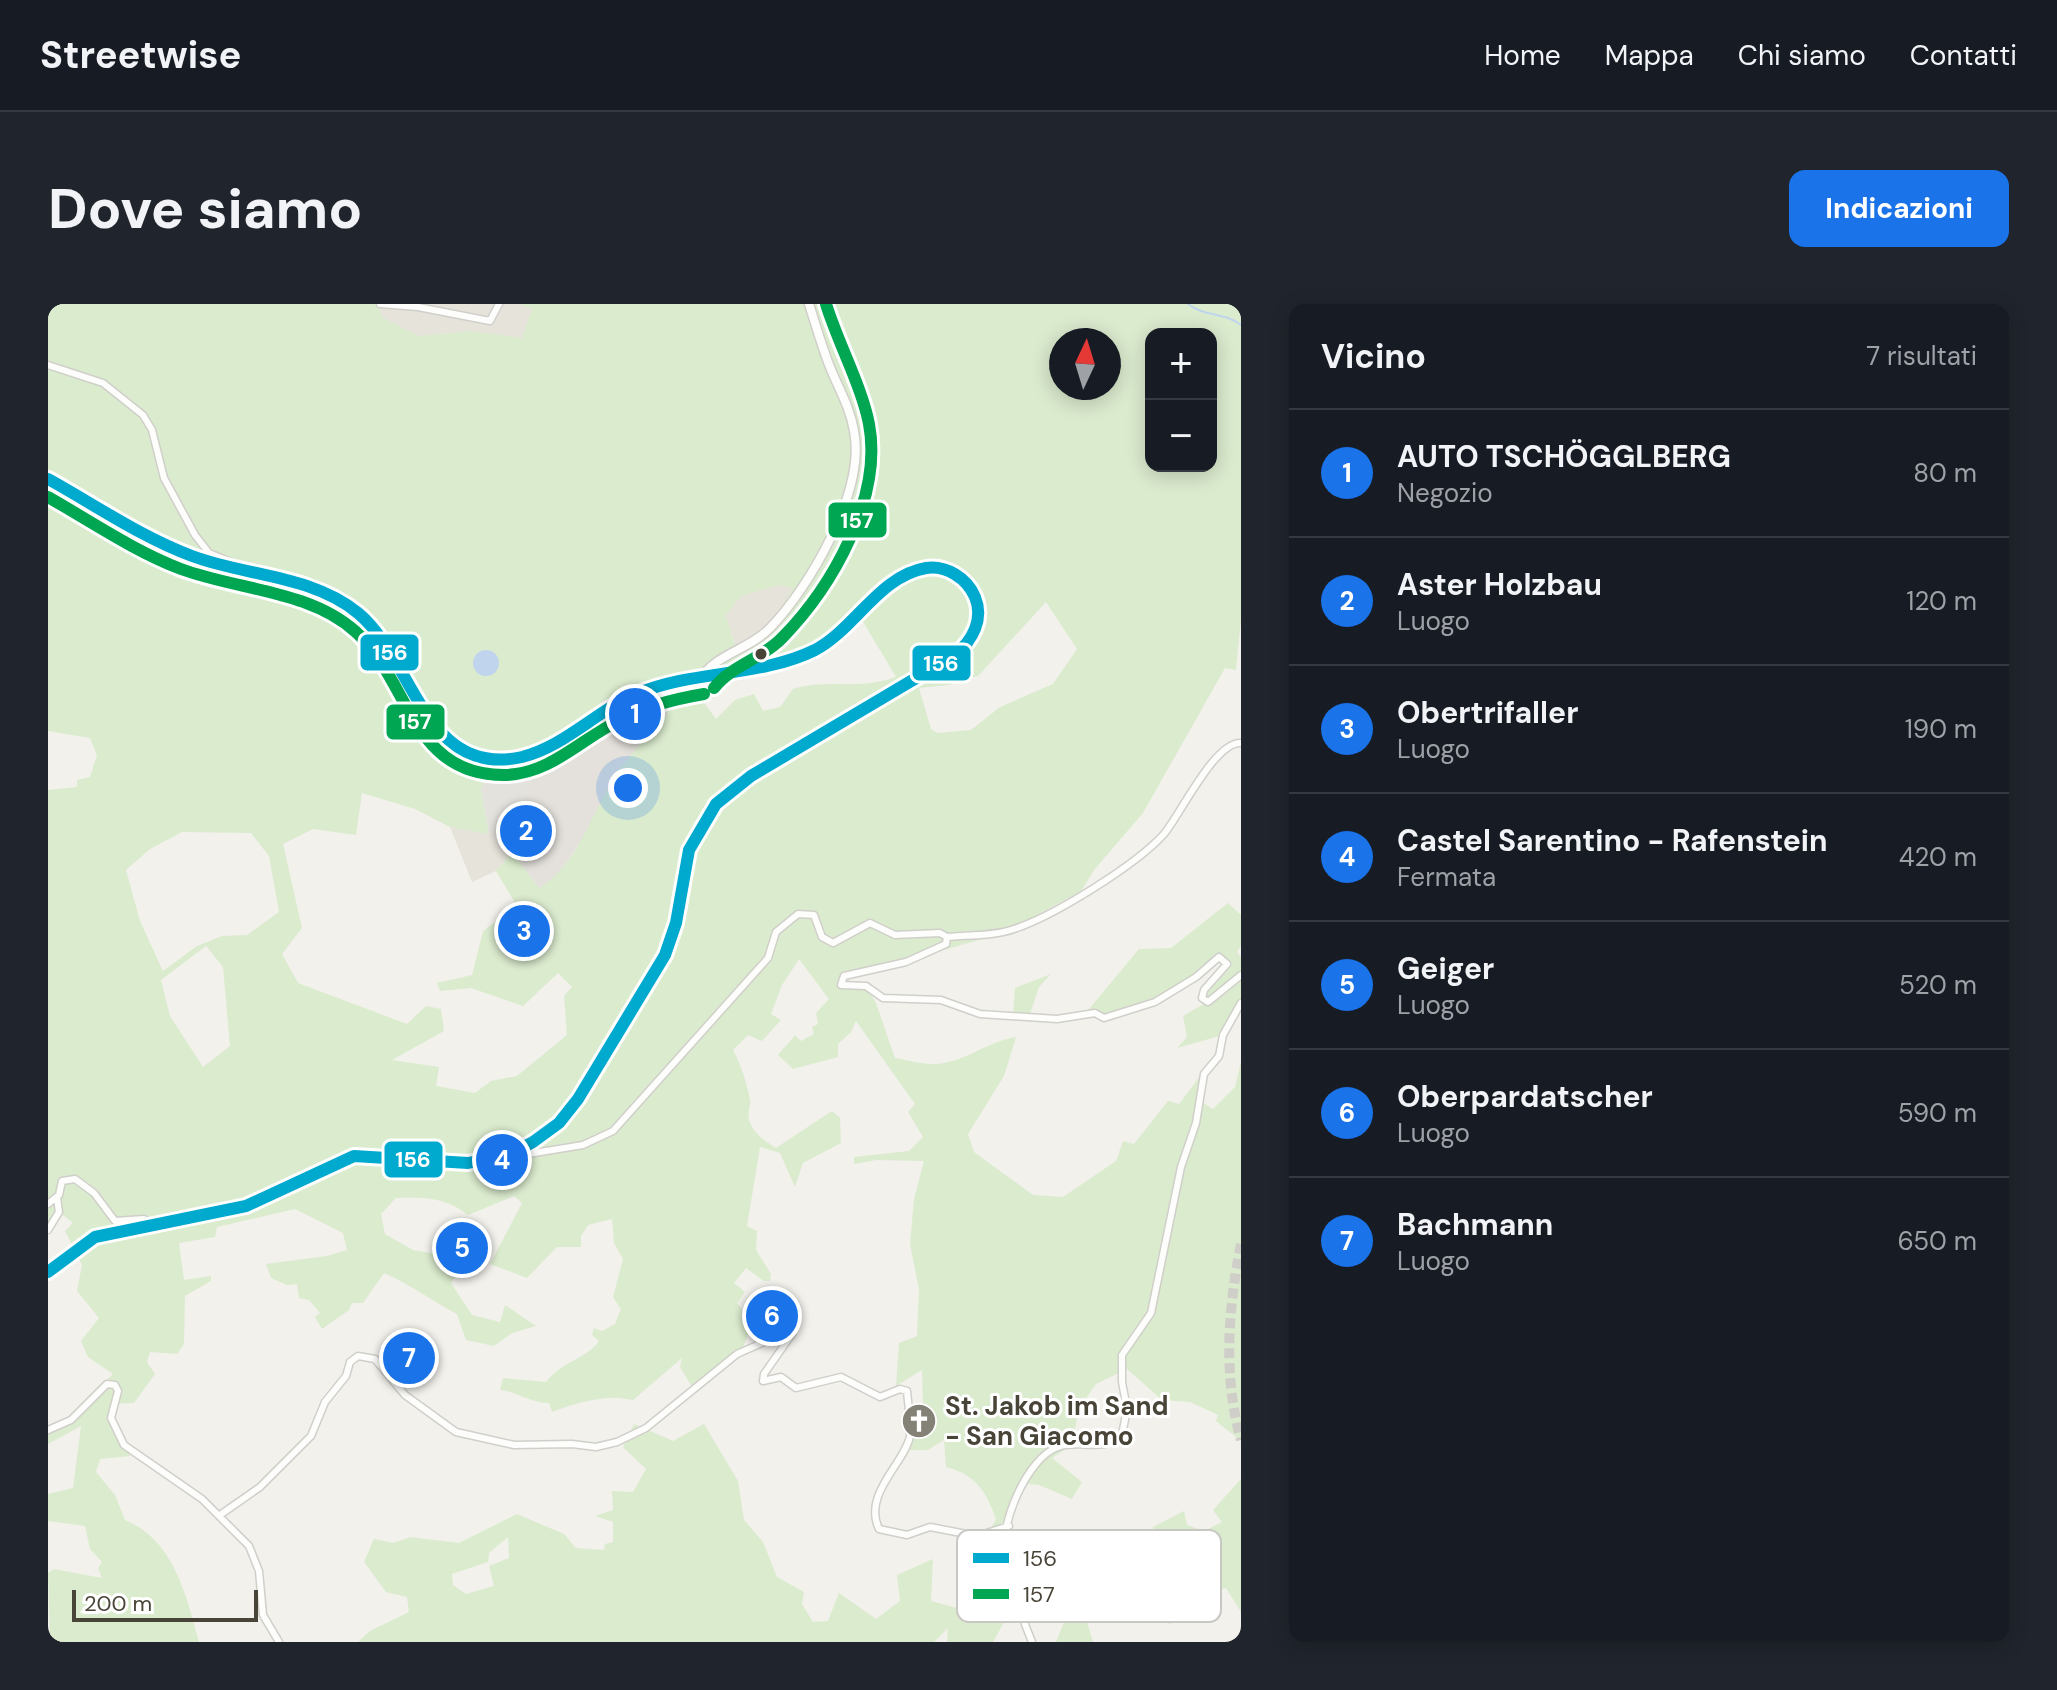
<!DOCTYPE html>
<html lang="it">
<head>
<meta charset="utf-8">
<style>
  body { margin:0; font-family:"DM Sans",sans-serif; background:#20242c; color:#f1f3f6 }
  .controls { position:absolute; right:24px; top:24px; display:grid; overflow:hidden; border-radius:16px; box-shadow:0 4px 20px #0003 }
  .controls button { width:72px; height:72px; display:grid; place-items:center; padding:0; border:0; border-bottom:2px solid #363941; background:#171b24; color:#f1f3f6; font:40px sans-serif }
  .compass { position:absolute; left:1001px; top:24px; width:72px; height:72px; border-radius:50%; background:#171b24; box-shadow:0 4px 20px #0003; rotate:4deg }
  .scale { position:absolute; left:24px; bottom:20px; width:186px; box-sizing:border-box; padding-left:8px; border:4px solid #484438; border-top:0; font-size:22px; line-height:28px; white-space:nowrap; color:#484438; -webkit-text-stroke:6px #fff; paint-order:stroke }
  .you { position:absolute; left:580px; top:484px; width:28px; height:28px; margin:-20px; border:6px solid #fff; border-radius:50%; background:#1a73e8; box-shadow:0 0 0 12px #1a73e833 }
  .badge { display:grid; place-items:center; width:52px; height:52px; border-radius:50%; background:#1a73e8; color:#fff; font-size:26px; font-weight:700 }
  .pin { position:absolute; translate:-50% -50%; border:4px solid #fff; box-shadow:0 2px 8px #0006 }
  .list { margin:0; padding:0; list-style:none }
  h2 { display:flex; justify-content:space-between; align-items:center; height:104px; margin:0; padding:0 32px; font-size:34px }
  h2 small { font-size:26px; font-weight:400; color:#9ea1a6 }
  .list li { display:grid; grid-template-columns:52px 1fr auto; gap:24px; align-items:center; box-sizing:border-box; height:128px; padding:0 32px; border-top:2px solid #363941 }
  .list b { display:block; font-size:30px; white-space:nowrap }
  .list p { margin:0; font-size:26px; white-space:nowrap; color:#9ea1a6 }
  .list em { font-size:26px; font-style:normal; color:#9ea1a6 }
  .map { position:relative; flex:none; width:1193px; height:1338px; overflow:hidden; border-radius:16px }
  header { display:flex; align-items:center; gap:48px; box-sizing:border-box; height:112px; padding:0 40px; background:#171b24; border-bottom:2px solid #363941 }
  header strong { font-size:38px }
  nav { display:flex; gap:44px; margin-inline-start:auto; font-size:28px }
  .intro { display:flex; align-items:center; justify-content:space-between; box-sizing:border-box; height:192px; padding:0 48px }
  h1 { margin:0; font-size:56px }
  .button { padding:20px 36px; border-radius:16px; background:#1a73e8; color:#fff; font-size:28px; font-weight:700 }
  main { display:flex; gap:48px; padding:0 48px }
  aside { flex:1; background:#171b24; border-radius:16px; box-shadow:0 4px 20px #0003 }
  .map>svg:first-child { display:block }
  .residential { fill:#e5e3da }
  .industrial { fill:#e4e1dc }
  .green { fill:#dbebce; fill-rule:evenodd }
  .parking { fill:#e4e2dd }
  .water { fill:#c0d4ed }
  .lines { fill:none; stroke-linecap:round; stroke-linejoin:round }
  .stream { stroke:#c0d4ed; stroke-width:2 }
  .secondary-tunnel { stroke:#d0cec8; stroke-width:9; stroke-dasharray:9 4.5; stroke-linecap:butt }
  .primary-tunnel { stroke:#d0cec8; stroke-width:10; stroke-dasharray:10 5; stroke-linecap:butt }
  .minor-casing { stroke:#d0cfca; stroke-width:9 }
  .tertiary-casing { stroke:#d0cfca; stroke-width:11 }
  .secondary-casing { stroke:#d0cec3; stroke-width:12 }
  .minor { stroke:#fdfdfc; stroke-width:6 }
  .tertiary { stroke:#fdfdfc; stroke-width:8 }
  .secondary { stroke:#f7f6f0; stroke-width:9 }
  .bus-1-casing { stroke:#fff; stroke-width:18 }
  .bus-2-casing { stroke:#fff; stroke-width:18 }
  .bus-1 { stroke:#00a9ce; stroke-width:12 }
  .bus-2 { stroke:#00a651; stroke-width:12 }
  .bus-dot { fill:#484438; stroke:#fff; stroke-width:3 }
  .labels { text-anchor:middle; stroke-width:6; stroke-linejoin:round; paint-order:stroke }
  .poi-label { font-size:26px; font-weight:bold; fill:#484438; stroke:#fff; text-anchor:start }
  .key { fill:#fff; stroke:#c8c7c3; stroke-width:2 }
  .key-label { font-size:22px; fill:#484438 }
  .line-badge { stroke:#fff; stroke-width:3 }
  .badge-label { font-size:22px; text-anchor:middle; font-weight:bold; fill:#fff }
</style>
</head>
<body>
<header>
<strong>Streetwise</strong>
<nav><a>Home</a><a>Mappa</a><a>Chi siamo</a><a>Contatti</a></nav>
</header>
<div class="intro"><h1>Dove siamo</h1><a class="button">Indicazioni</a></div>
<main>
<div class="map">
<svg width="1193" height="1338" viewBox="0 0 1193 1338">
  <rect width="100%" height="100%" fill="#f2f1ec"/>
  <path class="residential" d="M331 0H471L484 5 475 35 423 27 370 32 334 13Z
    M731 281 746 283 728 313 715 328 687 341 678 311 693 292Z
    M402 523 441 530 464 548 448 567 424 578Z"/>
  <path class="industrial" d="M603 384 620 410 564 477 545 519 509 573 491 585 464 548 441 530 473 500 495 447Z"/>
  <path class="green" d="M0 0H331L334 13 370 32 423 27 474 34 484 5 471 0H1193V315L1188 366 1177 364 1095 509 1046 566 1033 587 958 628 800 674 802 679 816 678 828 699 847 754C859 756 872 760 884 760 914 761 939 737 968 733L956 772 920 830 926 848 985 891 1015 893 1068 857 1075 837 1086 840 1120 797 1131 800 1153 771 1154 798 1165 805 1187 783 1193 758V1137L1168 1117 1170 1111 1142 1098 1114 1096 1079 1065 1048 1080 1031 1104 1024 1141 1004 1154 1034 1178 1024 1195 991 1181 979 1180C946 1230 970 1287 986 1338H981L966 1300 945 1338H899L900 1324 886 1338H310L322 1327 361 1308 359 1293 338 1288 316 1258 326 1235 346 1239 362 1233 411 1239 469 1210 516 1230 528 1244 556 1246 557 1240 565 1238V1218L547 1212 565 1206 564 1187 585 1188 598 1165 575 1143 586 1120 625 1137 656 1120 690 1177 696 1216 715 1238 729 1273 756 1288 754 1300 765 1318 780 1317 791 1289 828 1315 852 1297 849 1271 885 1255 883 1297 916 1306 937 1300 945 1272 944 1256 919 1259 917 1232 940 1229 948 1215C938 1187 928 1171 898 1163L896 1136 880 1146H852L860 1128 855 1111 875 1108 874 1066 848 1082 851 1039 869 1032 871 985 862 940 866 895 876 857 828 856 806 860V853L861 847 875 833 860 808 867 800 808 717 803 728 790 740V753L745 765 730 751 747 731 753 737 766 730 764 723 770 720 768 709 781 695 751 655 734 681 723 710 733 716 714 737 700 731 685 746C693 761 699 779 702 796 703 802 699 809 701 815 704 829 717 837 728 844L784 807 792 814 793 839 755 859 747 883 732 849 712 843 699 922 709 927 708 946 723 970 722 977H716L698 964 686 979 697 988 689 999 705 1018 691 1053 648 1089 632 1063 634 1054 585 1096C557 1090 530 1098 504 1108L501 1099C482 1099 470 1088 452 1086L455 1074 498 1078C514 1057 539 1055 551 1037L544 1031 546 1024 554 1027 567 1020 573 1005 565 993 575 955 566 939 564 915 540 921 533 932V943H509L479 974 442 960 474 899 466 892 420 911C398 893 376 893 348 894L333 910 337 930 365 946 401 952 413 965 403 979 424 1011 452 1018 457 1001 488 1022 464 1029 446 1042 418 1036 409 1010C384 997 362 980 336 969L315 999H304L301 1006 274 1025 267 1013 272 1009 261 996 251 994 249 980 239 981 223 974 218 960 279 952 299 946 295 929 247 905 169 923 167 933 131 939 136 976 163 972V977L137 992 136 1040 129 1050 102 1048 99 1058 107 1070 86 1099 67 1100V1117L82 1152 52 1155 48 1168 67 1191 77 1216C126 1236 138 1291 151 1338H2L0 1269 6 1265 54 1274 50 1264 54 1258 42 1245 37 1222 0 1217V1190L25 1184 33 1122 0 1140V1124L23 1113 65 1070 40 1053 33 1037 51 1014 29 987 34 961 17 927 25 919 15 911 0 928V486L29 483V476L42 473 49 451 42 434 0 427ZM1103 30H1163V162H1103ZM1013 36H1061V84H1013ZM731 281 745 284C729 312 718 329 687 341L678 311 693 292ZM998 298 1029 345 1005 380 952 403 923 426 889 429 883 425 871 384 900 381 930 372ZM814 316 848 373C808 387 782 374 745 385L732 403 715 407 706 390 687 396 668 415 645 384C667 374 689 372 713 368 752 361 785 344 814 316ZM603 385 620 410C602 431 578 453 564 477 541 515 530 560 491 584L464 548 448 567 469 602 435 627 424 671 389 679 392 687 423 684 475 702 510 669 524 683 516 692 519 731 469 772 443 777 427 789 388 782 391 763 344 756 396 727 393 705 378 702 359 720 250 679 234 650 254 624 235 540 265 525 308 531 314 489 367 505 402 523 441 530 433 485 443 468 483 460C507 423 561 393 603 385ZM134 528 203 529 221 552 231 608 199 631 174 632 149 642 115 667 92 617 78 566 102 545ZM158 642 175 663 182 742 155 763 122 712 113 676ZM460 1233 461 1254 441 1262 446 1282 418 1290 405 1281 404 1270 440 1258 441 1249Z
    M1180 599 1193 611V642L1189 648 1193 653V699L1175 731 1129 744 1139 733 1135 712 1159 698 1154 694 1156 686 1179 660 1171 653C1131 682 1088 718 1036 711L1091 645 1123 644Z
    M1003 670 991 683 982 710 965 712 967 684Z
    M1193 1175V1308L1178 1284 1141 1294 1137 1310 1122 1320 1107 1316 1112 1301 1121 1293 1124 1258 1118 1248 1107 1251 1105 1223 1136 1207 1139 1221 1156 1227 1174 1218 1165 1206Z
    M1020 1308 1037 1311 1045 1338H1008Z"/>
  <path class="parking" d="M495 447 473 500 454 523 441 530 433 485 438 474 443 468 483 460Z"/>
  <path class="water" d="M425 359a13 13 0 1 1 26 0a13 13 0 1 1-26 0Z"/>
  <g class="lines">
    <path class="stream" d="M1140 0C1157 13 1176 8 1193 21"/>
    <path class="secondary-tunnel" d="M213 896 297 855"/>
    <path class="primary-tunnel" d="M1193 940C1180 1005 1175 1072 1193 1136"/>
    <g class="minor-casing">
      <path id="minor" d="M332 0 370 3 442 17 451 0
        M0 61 55 79 95 111 104 126 116 174 147 231 161 249 187 260
        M899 633 898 640 858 658 796 672 793 681 818 682 835 694 893 696 932 710 1009 715 1047 709 1056 714 1107 698 1148 673 1171 653 1179 660 1156 686 1154 694 1160 698 1193 671
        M439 857 450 861 474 851 535 841 565 827 720 654 728 628 750 610 766 611 774 633 785 639 822 619 847 631 892 629 899 633C920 631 947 632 966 625 1006 612 1088 561 1116 530 1132 511 1167 437 1193 439
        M0 900 11 891 14 877 27 875 46 889 67 917 96 915 102 921
        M0 926 11 908 9 894
        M0 1126 23 1116 59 1080 67 1081 70 1087 63 1114 76 1141 154 1195 201 1242 211 1267 215 1311 231 1338
        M172 1211 212 1183 263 1132 277 1098 298 1072 302 1058 310 1052 327 1055 357 1091 408 1128 466 1141 524 1140 548 1143 569 1138 598 1124 689 1050 741 1027 744 1030 716 1070 715 1077 733 1073 748 1084 793 1073 832 1093 852 1085 859 1087C860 1099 863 1119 862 1132 857 1159 814 1190 831 1225L859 1231 882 1223 929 1232 961 1222
        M984 1338C973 1311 963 1284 957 1255 950 1224 978 1154 1010 1143 1031 1135 1056 1149 1074 1131L1079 1105 1074 1078V1051L1103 1009 1133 863 1148 819 1156 770 1171 752 1175 731 1193 699"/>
    </g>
    <g class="tertiary-casing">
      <path id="tertiary" d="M653 374C668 350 702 345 722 324 762 283 818 186 806 127 802 102 789 82 780 58 773 39 767 19 761 0"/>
    </g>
    <g class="secondary-casing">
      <path id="secondary" d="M0 175C46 200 90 230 138 249 196 272 270 274 318 315 371 362 368 458 459 455 502 454 550 405 592 388 651 366 717 375 773 342 806 322 839 270 878 264 902 260 927 279 930 303 932 320 924 335 913 347L703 472 668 500 641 546 628 619 617 651 579 709 538 784 511 819 476 844 439 857 398 859 328 851 297 855
        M0 968C52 909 145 922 213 896"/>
    </g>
    <use href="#minor" class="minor"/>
    <use href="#tertiary" class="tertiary"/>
    <use href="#secondary" class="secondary"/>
    <g class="bus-1-casing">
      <path id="bus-1" d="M0 175C47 201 93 233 144 252 197 272 264 271 310 309 366 355 376 475 474 453 518 442 550 405 591 389 647 366 712 373 767 346 807 325 831 272 878 264 898 261 919 274 927 293 936 315 925 336 907 351L703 472 668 500 641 546 628 619 617 651 530 795 511 819 485 838 463 850 420 859 306 852 198 902 47 933 0 968"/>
    </g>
    <g class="bus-2-casing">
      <path id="bus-2" d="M0 193C44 218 86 247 133 265 189 286 262 286 308 328 362 377 363 472 457 471 502 470 532 436 570 417 597 402 626 395 656 390
        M666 384C684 361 714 355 734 334 784 283 835 194 821 120 814 83 790 39 778 0"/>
    </g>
    <use href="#bus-1" class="bus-1"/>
    <use href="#bus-2" class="bus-2"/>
  </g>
  <defs>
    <g id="church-disc" transform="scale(1.8)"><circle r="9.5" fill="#848177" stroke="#fff"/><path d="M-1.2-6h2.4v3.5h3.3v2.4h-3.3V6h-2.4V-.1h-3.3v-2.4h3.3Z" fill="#fff"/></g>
  </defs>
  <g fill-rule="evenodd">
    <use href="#church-disc" x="871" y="1117"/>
  </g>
  <circle class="bus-dot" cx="713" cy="350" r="7"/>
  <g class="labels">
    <g class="poi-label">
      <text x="897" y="1111">St. Jakob im Sand<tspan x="897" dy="30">- San Giacomo</tspan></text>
    </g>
  </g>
  <rect x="909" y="1226" width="264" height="92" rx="12" class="key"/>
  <rect x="925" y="1249" width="36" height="10" fill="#00a9ce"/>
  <rect x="925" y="1285" width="36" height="10" fill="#00a651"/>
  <g class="key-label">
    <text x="975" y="1262">156</text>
    <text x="975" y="1298">157</text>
  </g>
  <g class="line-badge">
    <rect x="779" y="197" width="61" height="38" rx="8" fill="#00a651"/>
    <rect x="311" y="329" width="61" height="39" rx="8" fill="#00a9ce"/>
    <rect x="863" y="340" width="61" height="38" rx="8" fill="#00a9ce"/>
    <rect x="337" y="399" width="61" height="38" rx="8" fill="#00a651"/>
    <rect x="335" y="836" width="61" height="39" rx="8" fill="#00a9ce"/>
  </g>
  <g class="badge-label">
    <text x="809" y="224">157</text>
    <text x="342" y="356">156</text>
    <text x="893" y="367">156</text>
    <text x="367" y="425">157</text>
    <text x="365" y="863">156</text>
  </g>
</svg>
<div class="controls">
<button>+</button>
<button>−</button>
</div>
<svg class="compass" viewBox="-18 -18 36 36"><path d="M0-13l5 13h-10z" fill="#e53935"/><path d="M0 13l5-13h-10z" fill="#9ea1a6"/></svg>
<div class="scale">200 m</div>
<div class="you"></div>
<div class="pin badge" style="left:587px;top:410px">1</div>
<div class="pin badge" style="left:478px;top:527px">2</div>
<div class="pin badge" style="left:476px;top:627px">3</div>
<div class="pin badge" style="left:454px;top:856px">4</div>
<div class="pin badge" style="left:414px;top:944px">5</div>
<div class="pin badge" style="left:724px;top:1012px">6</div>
<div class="pin badge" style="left:361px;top:1054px">7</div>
</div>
<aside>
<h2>Vicino<small>7 risultati</small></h2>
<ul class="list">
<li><span class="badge">1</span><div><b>AUTO TSCHÖGGLBERG</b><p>Negozio</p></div><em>80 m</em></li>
<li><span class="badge">2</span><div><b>Aster Holzbau</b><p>Luogo</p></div><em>120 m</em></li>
<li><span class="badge">3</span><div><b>Obertrifaller</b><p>Luogo</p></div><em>190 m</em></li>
<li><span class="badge">4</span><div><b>Castel Sarentino - Rafenstein</b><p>Fermata</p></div><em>420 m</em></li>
<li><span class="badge">5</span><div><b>Geiger</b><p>Luogo</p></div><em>520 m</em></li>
<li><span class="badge">6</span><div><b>Oberpardatscher</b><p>Luogo</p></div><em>590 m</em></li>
<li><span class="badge">7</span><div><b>Bachmann</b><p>Luogo</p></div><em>650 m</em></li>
</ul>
</aside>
</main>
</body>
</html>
